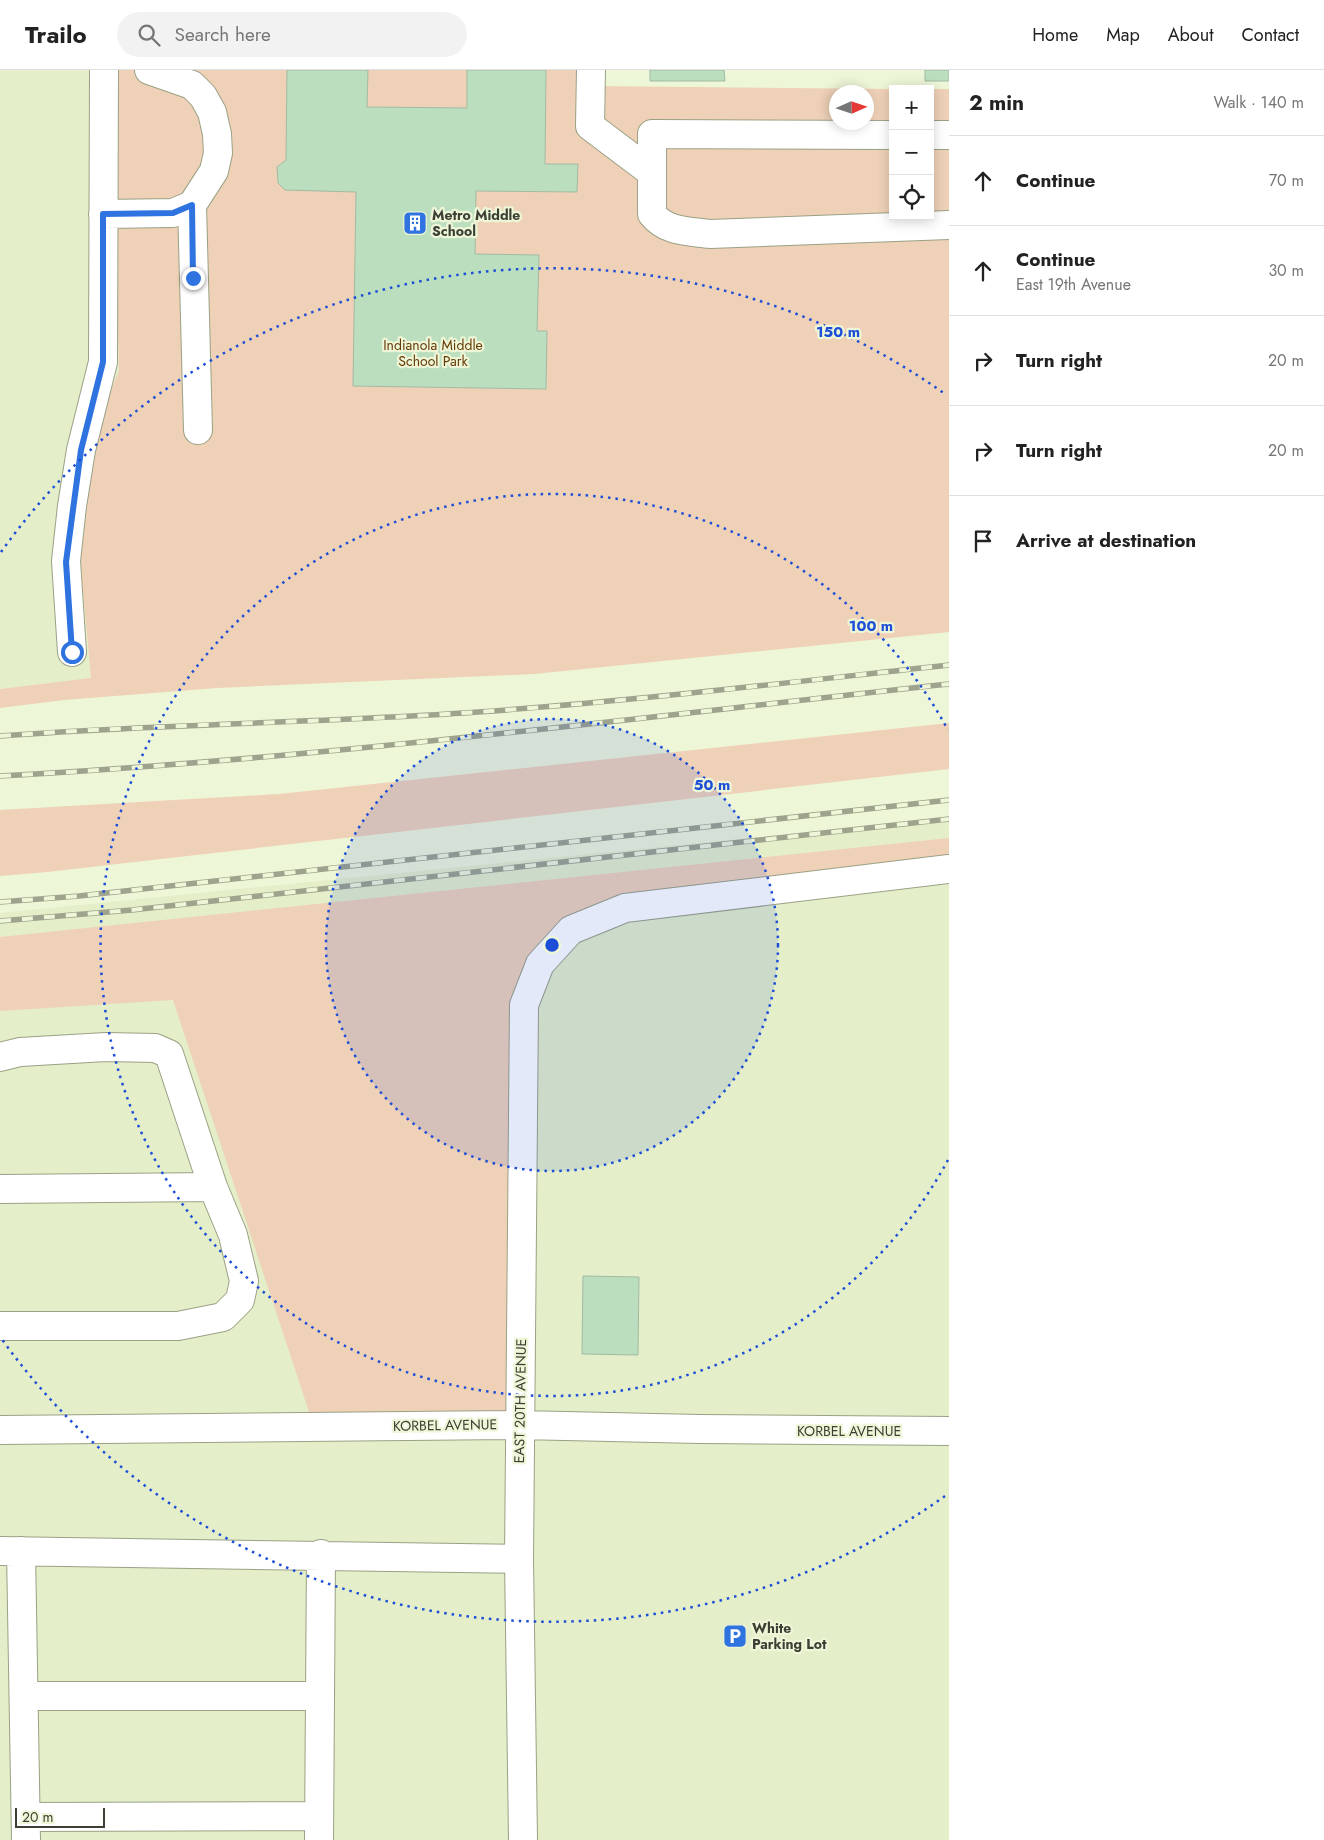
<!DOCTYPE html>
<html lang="en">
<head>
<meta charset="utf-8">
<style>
  body { margin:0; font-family:Jost,sans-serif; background:#f2f2f2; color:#222 }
  .controls { position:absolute; right:15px; top:15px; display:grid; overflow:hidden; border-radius:0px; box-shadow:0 2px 12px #0003 }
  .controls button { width:45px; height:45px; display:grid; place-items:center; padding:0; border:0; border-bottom:1px solid #e0e0e0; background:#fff; color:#222; font:25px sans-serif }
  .compass { position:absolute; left:829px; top:15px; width:45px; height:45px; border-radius:50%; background:#fff; box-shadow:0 2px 12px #0003; rotate:87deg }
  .scale { position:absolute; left:15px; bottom:12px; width:90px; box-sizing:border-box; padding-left:5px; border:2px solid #3c3f33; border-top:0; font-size:14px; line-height:18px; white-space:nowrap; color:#3c3f33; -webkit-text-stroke:4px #eef6d8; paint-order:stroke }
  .stop { position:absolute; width:15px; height:15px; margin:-11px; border:4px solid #2e73e0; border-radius:50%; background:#fff }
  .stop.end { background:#2e73e0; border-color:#fff; box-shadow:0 1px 5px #0008 }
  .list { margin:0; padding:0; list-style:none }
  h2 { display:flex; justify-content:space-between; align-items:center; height:65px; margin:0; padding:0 20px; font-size:21px }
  h2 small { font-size:16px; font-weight:400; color:#767676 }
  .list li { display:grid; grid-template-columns:32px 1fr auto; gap:15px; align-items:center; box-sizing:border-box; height:90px; padding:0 20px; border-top:1px solid #e0e0e0 }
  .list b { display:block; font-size:19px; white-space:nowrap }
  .list p { margin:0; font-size:16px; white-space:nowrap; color:#767676 }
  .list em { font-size:16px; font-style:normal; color:#767676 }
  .icon { flex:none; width:28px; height:28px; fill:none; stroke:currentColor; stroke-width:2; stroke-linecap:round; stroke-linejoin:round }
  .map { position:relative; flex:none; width:949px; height:1770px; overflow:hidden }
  header { display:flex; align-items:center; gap:30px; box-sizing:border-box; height:70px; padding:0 25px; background:#fff; border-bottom:1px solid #e0e0e0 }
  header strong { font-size:24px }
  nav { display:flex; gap:28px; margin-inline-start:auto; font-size:18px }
  .search { width:350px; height:45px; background:#f2f2f2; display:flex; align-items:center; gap:12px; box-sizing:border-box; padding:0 18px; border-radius:28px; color:#767676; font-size:19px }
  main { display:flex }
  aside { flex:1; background:#fff }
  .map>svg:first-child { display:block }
  .built { fill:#e4eec8 }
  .green { fill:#efd1b7; fill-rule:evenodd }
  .building { fill:#bbdebe; stroke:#a2baa4 }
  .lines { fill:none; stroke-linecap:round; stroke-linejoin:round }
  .minor-casing { stroke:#9aa185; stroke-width:30 }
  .minor { stroke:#fff; stroke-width:28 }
  .rail-casing { stroke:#9da38d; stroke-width:5.5 }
  .rail { stroke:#eef6d8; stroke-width:4; stroke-dasharray:11; stroke-linecap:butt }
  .route { stroke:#2e73e0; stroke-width:6 }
  .ring { fill:none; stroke:#1d4ed8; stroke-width:2.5; stroke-dasharray:2.5 5 }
  .labels { text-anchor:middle; stroke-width:4.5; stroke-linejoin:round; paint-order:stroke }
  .poi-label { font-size:14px; font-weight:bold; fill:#3c3f33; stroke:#eef6d8; text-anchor:start }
  .park-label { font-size:14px; fill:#663a06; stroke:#eef6d8 }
  .street-label { font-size:14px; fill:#3c3f33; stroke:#eef6d8 }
  .centre { fill:#1d4ed8; stroke:#eef6d8; stroke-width:2.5 }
  .ring-label { font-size:15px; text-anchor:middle; font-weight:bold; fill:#1d4ed8; stroke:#eef6d8; stroke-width:4.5; stroke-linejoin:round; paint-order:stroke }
</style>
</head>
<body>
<header>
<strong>Trailo</strong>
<div class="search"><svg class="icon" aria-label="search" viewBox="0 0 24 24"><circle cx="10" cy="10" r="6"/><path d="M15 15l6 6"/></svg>Search here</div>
<nav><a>Home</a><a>Map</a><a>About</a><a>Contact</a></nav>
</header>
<main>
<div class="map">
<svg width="949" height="1770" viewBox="0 0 949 1770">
  <rect width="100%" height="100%" fill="#eef6d8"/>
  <path class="built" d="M0 0H114L119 301 98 350 80 489 91 609 0 619Z
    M949 748V1770H0V843Z"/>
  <path class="green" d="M112 0H589L590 16 893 19V146H930V19H949V562L534 604 217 618 64 630 0 638V619L91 608 80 489 98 350 119 301ZM836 22H866V52H836Z
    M949 653V699L47 802 0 806V740L279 724Z
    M949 768V798L571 860 524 936 520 1355 314 1357 173 930 0 941V867Z"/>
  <path class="building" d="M287 0H368L367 37 467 38V0H546L545 94H578L577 122 476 121 475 184 539 185 537 261H547L546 319 353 316 356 122 285 120 278 113 277 97 286 90Z
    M650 0H724L725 11H650Z
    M925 0H949V11H925Z
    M583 1206 639 1207 638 1285 582 1284Z"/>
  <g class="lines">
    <g class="minor-casing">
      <path id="minor" d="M591 0 590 56 651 102
        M893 65 652 64V144C666 162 688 161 710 164L949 155
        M930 65H949
        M192 135 198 360
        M103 144 173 143 192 135 214 101 218 83 217 64 212 42 203 26 192 15 149 0
        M72 582 66 491 72 436 81 380 103 292 104 0
        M0 987 20 982 106 977 155 978 169 984 213 1117 233 1165 244 1211 240 1230 223 1247 178 1256H0
        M0 1119 213 1117
        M0 1360 520 1355 700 1359 949 1361
        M0 1481 519 1489
        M21 1481 26 1770
        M25 1626H320
        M26 1747 319 1746
        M319 1770 321 1484
        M523 1770 519 1489 524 935 540 894 571 860 625 838 949 799"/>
    </g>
    <use href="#minor" class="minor"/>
    <g class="rail-casing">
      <path id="rail" d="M0 666C159 654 319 653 478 642 635 631 792 612 949 595
        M0 706C317 689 633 648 949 614
        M0 832 79 826 949 730
        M0 851 132 840 949 749"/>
    </g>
    <use href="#rail" class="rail"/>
  </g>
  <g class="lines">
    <path class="route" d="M72 582 66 492 81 380 103 292V144L173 143 192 135 193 208"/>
  </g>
  <circle cx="552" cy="875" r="226" fill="#1d4ed8" fill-opacity=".12"/>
  <g class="ring">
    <circle cx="552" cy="875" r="226"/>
    <path d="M948 1090A451 451 0 1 1 948 660"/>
    <path d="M945 1426A677 677 0 0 1 1 1268M1 482A677 677 0 0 1 945 324"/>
  </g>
  <defs>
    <g id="building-square" transform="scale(1.25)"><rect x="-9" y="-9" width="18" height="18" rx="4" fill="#2e73e0" stroke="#eef6d8"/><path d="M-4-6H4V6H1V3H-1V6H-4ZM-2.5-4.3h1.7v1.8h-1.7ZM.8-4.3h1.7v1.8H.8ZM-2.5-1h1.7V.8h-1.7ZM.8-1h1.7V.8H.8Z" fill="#fff"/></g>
    <g id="parking-square" transform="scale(1.25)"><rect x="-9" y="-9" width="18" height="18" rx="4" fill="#2e73e0" stroke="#eef6d8"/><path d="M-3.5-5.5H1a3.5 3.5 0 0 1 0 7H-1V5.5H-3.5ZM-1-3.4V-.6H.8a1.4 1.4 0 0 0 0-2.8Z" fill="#fff"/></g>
  </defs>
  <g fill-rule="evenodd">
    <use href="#building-square" x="415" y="153"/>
    <use href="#parking-square" x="735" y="1566"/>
  </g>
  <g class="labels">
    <g class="poi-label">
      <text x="432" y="150">Metro Middle<tspan x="432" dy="16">School</tspan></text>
      <text x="752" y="1563">White<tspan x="752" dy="16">Parking Lot</tspan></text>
    </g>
    <g class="park-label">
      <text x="433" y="280">Indianola Middle<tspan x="433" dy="16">School Park</tspan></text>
    </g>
    <g class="street-label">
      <text transform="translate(520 1331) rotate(-89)" y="5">EAST 20TH AVENUE</text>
      <text transform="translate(445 1355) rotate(-1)" y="5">KORBEL AVENUE</text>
      <text x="849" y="1366">KORBEL AVENUE</text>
    </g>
  </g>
  <circle cx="552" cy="875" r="8" class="centre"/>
  <g class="ring-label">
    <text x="838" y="267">150 m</text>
    <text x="871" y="561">100 m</text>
    <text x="712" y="720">50 m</text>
  </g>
</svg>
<div class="controls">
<button>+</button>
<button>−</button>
<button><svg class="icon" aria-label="locate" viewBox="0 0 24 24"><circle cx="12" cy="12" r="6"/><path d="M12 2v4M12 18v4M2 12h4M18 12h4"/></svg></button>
</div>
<svg class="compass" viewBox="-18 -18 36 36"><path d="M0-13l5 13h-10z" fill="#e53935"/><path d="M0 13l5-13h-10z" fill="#767676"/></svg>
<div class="scale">20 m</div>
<div class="stop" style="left:72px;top:582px"></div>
<div class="stop end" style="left:193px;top:208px"></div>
</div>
<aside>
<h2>2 min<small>Walk · 140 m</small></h2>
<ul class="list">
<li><svg class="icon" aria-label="ahead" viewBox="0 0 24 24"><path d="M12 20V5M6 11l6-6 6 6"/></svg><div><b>Continue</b></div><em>70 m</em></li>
<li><svg class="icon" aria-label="ahead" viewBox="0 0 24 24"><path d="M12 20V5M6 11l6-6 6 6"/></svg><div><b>Continue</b><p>East 19th Avenue</p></div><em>30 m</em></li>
<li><svg class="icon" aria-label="right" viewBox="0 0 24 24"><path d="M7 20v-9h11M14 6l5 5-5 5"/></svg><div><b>Turn right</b></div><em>20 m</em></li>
<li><svg class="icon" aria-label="right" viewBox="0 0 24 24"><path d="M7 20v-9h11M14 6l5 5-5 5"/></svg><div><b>Turn right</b></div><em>20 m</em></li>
<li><svg class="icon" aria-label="arrive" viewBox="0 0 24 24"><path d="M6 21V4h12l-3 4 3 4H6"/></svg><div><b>Arrive at destination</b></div></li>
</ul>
</aside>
</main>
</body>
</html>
